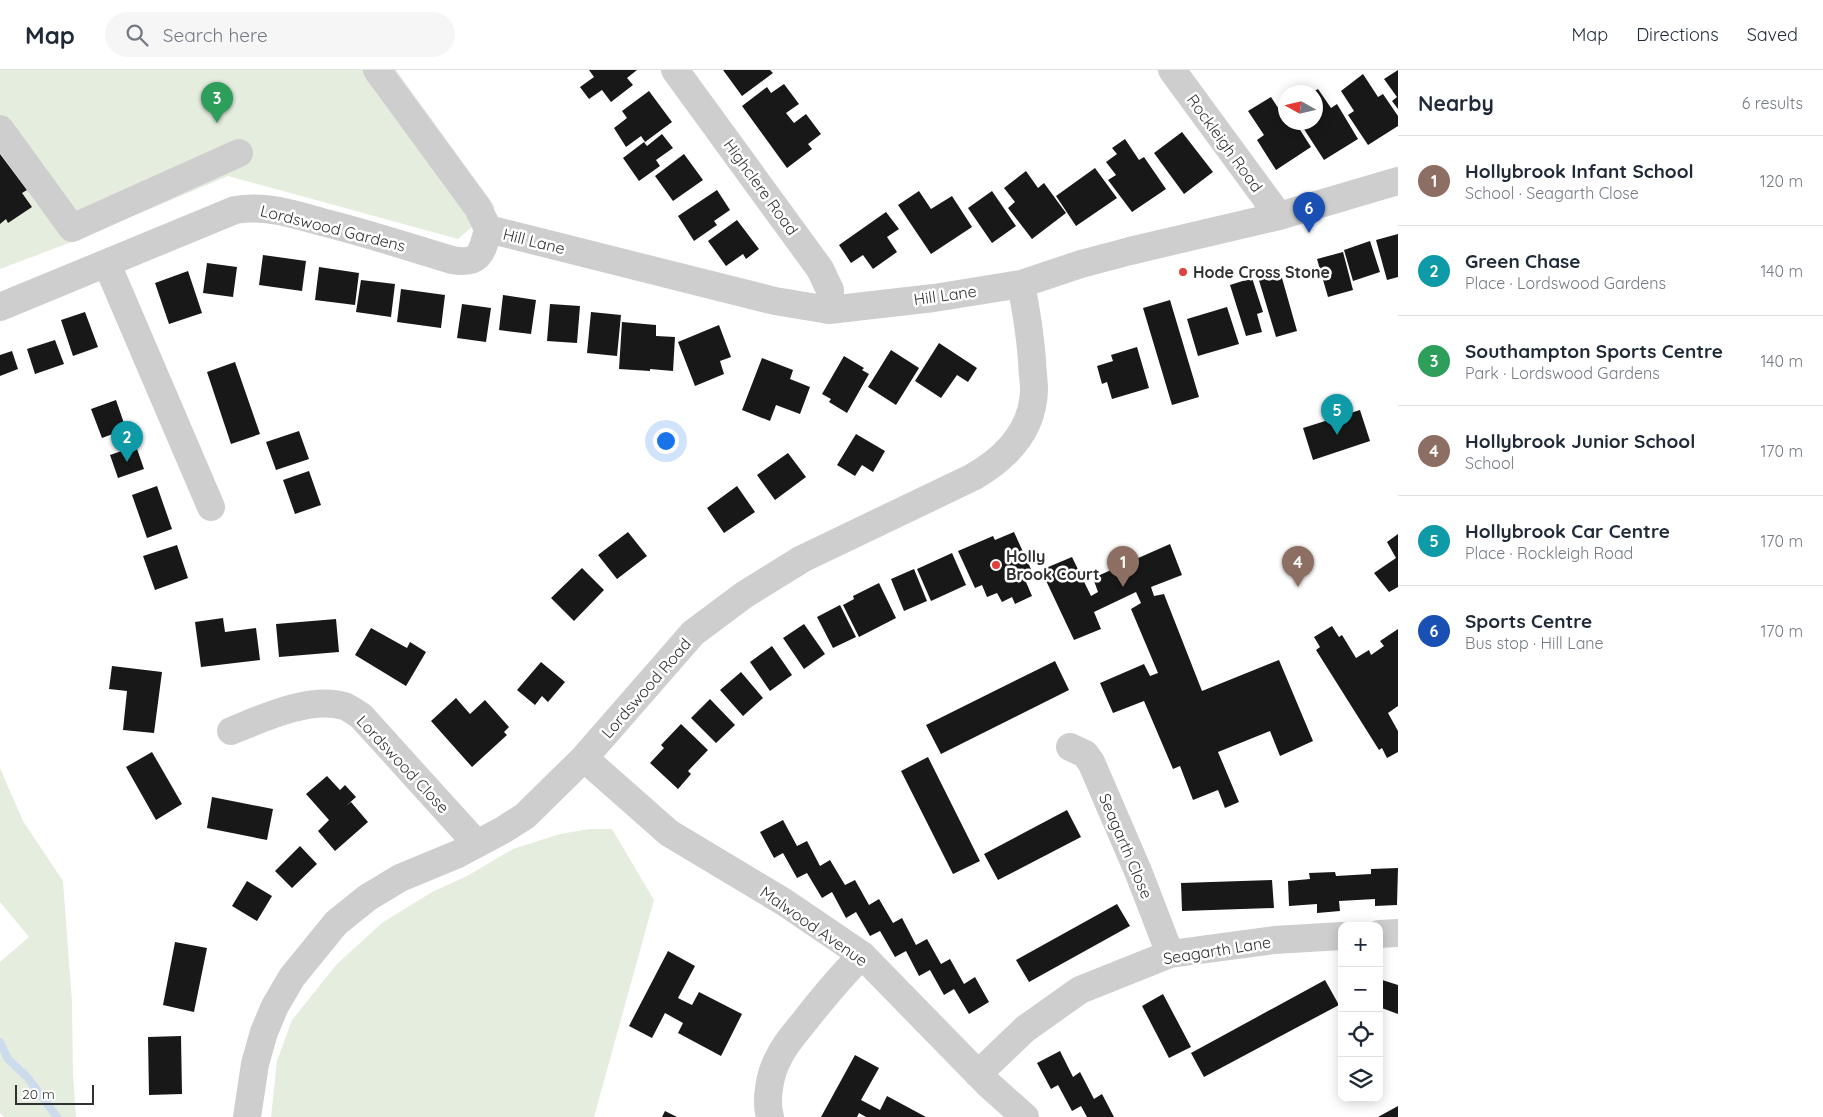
<!DOCTYPE html>
<html lang="en">
<head>
<meta charset="utf-8">
<style>
  body { margin:0; font-family:Quicksand,sans-serif; background:#f6f6f7; color:#1f2937 }
  .controls { position:absolute; right:15px; bottom:15px; display:grid; overflow:hidden; border-radius:10px; box-shadow:0 2px 12px #0003 }
  .controls button { width:45px; height:45px; display:grid; place-items:center; padding:0; border:0; border-bottom:1px solid #e0e1e3; background:#fff; color:#1f2937; font:25px sans-serif }
  .compass { position:absolute; left:1278px; top:15px; width:45px; height:45px; border-radius:50%; background:#fff; box-shadow:0 2px 12px #0003; rotate:278deg }
  .scale { position:absolute; left:15px; bottom:12px; width:79px; box-sizing:border-box; padding-left:5px; border:2px solid #313131; border-top:0; font-size:14px; line-height:18px; white-space:nowrap; color:#313131; -webkit-text-stroke:4px #fff; paint-order:stroke }
  .you { position:absolute; left:665px; top:370px; width:18px; height:18px; margin:-12px; border:4px solid #fff; border-radius:50%; background:#1a73e8; box-shadow:0 0 0 8px #1a73e833 }
  .badge { display:grid; place-items:center; width:32px; height:32px; border-radius:50%; background:#e0413a; color:#fff; font-size:16px; font-weight:700 }
  .pin { position:absolute; translate:-50% -41px; filter:drop-shadow(0 1px 2px #0008) }
  .pin::after { content:''; position:absolute; top:26px; width:18px; height:15px; background:inherit; clip-path:polygon(0 0,100% 0,50% 100%) }
  .list { margin:0; padding:0; list-style:none }
  h2 { display:flex; justify-content:space-between; align-items:center; height:65px; margin:0; padding:0 20px; font-size:21px }
  h2 small { font-size:16px; font-weight:400; color:#747a83 }
  .list li { display:grid; grid-template-columns:32px 1fr auto; gap:15px; align-items:center; box-sizing:border-box; height:90px; padding:0 20px; border-top:1px solid #e0e1e3 }
  .list b { display:block; font-size:19px; white-space:nowrap }
  .list p { margin:0; font-size:16px; white-space:nowrap; color:#747a83 }
  .list em { font-size:16px; font-style:normal; color:#747a83 }
  .icon { flex:none; width:28px; height:28px; fill:none; stroke:currentColor; stroke-width:2; stroke-linecap:round; stroke-linejoin:round }
  .map { position:relative; flex:none; width:1398px; height:1047px; overflow:hidden }
  header { display:flex; align-items:center; gap:30px; box-sizing:border-box; height:70px; padding:0 25px; background:#fff; border-bottom:1px solid #e0e1e3 }
  header strong { font-size:24px }
  nav { display:flex; gap:28px; margin-inline-start:auto; font-size:18px }
  .search { width:350px; height:45px; background:#f6f6f7; display:flex; align-items:center; gap:12px; box-sizing:border-box; padding:0 18px; border-radius:28px; color:#747a83; font-size:19px }
  main { display:flex }
  aside { flex:1; background:#fff }
  .map>svg:first-child { display:block }
  .green { fill:#e5eddf }
  .lines { fill:none; stroke-linecap:round; stroke-linejoin:round }
  .stream { stroke:#ccdcec; stroke-width:8 }
  .building { fill:#181818 }
  .minor { stroke:#cecece; stroke-width:28 }
  .poi-dot { fill:#e0413a; stroke:#fff; stroke-width:2 }
  .labels { text-anchor:middle; stroke-width:5; stroke-linejoin:round; paint-order:stroke }
  .street-label { font-size:16px; fill:#313131; stroke:#fff }
  .poi-label { font-size:16px; font-weight:bold; fill:#313131; stroke:#fff; text-anchor:start }
</style>
</head>
<body>
<header>
<strong>Map</strong>
<div class="search"><svg class="icon" aria-label="search" viewBox="0 0 24 24"><circle cx="10" cy="10" r="6"/><path d="M15 15l6 6"/></svg>Search here</div>
<nav><a>Map</a><a>Directions</a><a>Saved</a></nav>
</header>
<main>
<div class="map">
<svg width="1398" height="1047" viewBox="0 0 1398 1047">
  <rect width="100%" height="100%" fill="#fff"/>
  <path class="green" d="M0 0H396L495 137 458 169 228 106 69 173 0 199Z
    M0 698 23 751 63 811 72 932 73 1004 76 1047H4L0 1043V892L29 867 0 832Z
    M589 759H612L654 830 594 1047H271L277 991 292 950 337 894 382 853 432 822 467 806 513 779 560 764Z"/>
  <g class="lines">
    <path class="stream" d="M0 972 8 989 27 1007 57 1047"/>
  </g>
  <path class="building" d="M589 0H637L627 8 633 15 611 32 602 20 589 29 580 17 594 7Z
    M723 0H770L773 3 742 26Z
    M1398 0V39L1392 31 1397 27 1384 9Z
    M1363 4 1378 27 1383 24 1398 46V56L1368 75 1348 45 1354 41 1341 21Z
    M784 14 799 34 786 43 794 53 806 44 821 64 808 74 812 79 787 98 742 36 767 17 771 23Z
    M1318 19 1331 38 1337 34 1358 69 1324 90 1302 56 1309 52H1316V22H1313Z
    M649 21 672 52 645 72 641 66 626 77 614 58 627 48 622 41Z
    M1271 27 1286 50V52H1295L1311 77 1276 100 1257 70 1264 65 1248 41Z
    M1182 62 1213 102 1184 124 1154 83Z
    M662 64 673 78 656 90 660 96 639 111 623 88 644 72 647 76Z
    M1125 69 1139 90 1144 87 1166 119 1132 142 1108 110 1116 105 1106 92 1117 84 1112 78Z
    M0 84 27 120 22 123 32 137 8 153 6 149 0 154Z
    M684 84 703 110 673 131 655 106Z
    M1095 98 1117 128 1076 156 1056 126Z
    M1026 101 1038 118 1044 113 1066 143 1032 169 1008 138 1015 132 1004 118Z
    M717 120 730 140 714 151 717 155 694 171 678 146Z
    M919 121 931 139 952 126 972 157 931 184 898 135Z
    M992 121 1016 156 992 173 968 138Z
    M886 142 899 159 887 167 897 182 873 199 863 185 851 193 839 175Z
    M737 150 759 179 746 189 743 184 726 196 708 171Z
    M1398 164V207L1387 210 1376 170Z
    M1370 171 1380 202 1353 211 1344 180Z
    M1343 182 1353 220 1328 227 1317 189Z
    M263 185 306 191 302 221 259 215Z
    M207 193 237 197 233 227 203 223Z
    M319 197 359 203 355 235 315 230Z
    M188 201 202 243 169 254 155 213Z
    M1280 201 1297 261 1276 267 1258 207Z
    M1252 208 1263 242 1257 244 1262 262 1246 266 1230 215Z
    M361 210 395 214 391 247 356 242Z
    M401 219 445 225 441 258 397 252Z
    M503 225 536 230 531 264 499 260Z
    M1170 230 1199 327 1172 335 1143 238Z
    M462 234 491 238 486 272 457 268Z
    M550 234 580 236 577 273 547 271Z
    M1227 237 1239 274 1198 286 1187 249Z
    M85 242 98 277 73 286 61 250Z
    M591 242 621 245 617 286 587 283Z
    M622 252 656 255V266L675 267 673 301 650 299V301L619 299Z
    M719 255 731 287 720 291 724 304 695 316 678 272Z
    M55 270 64 294 35 304 27 279Z
    M939 273 977 298 968 312 957 305 941 328 915 311Z
    M1137 277 1149 318 1112 329 1107 312 1102 314 1097 296 1113 291 1111 285Z
    M891 280 919 298 896 335 868 317Z
    M12 281 18 299 0 306V285Z
    M844 286 864 298 862 300 869 304 847 343 829 332 831 329 822 324Z
    M762 288 793 300 790 309 810 317 800 344 776 335 770 351 742 340Z
    M235 292 260 364 231 374 207 302Z
    M116 330 126 359 102 368 91 339Z
    M1360 340 1370 371 1313 390 1303 358Z
    M299 361 309 389 276 400 266 372Z
    M856 364 885 381 873 402 862 395 855 406 837 395Z
    M136 376 144 399 118 408 110 385Z
    M788 383 806 407 775 430 757 405Z
    M309 401 321 435 295 444 283 410Z
    M157 416 172 459 147 468 132 425Z
    M737 416 755 442 724 463 707 438Z
    M628 462 647 486 617 509 598 485Z
    M1014 462 1035 508 1026 512 1032 526 1015 534 1012 527 1002 532 997 523 987 527 982 515 975 518 958 481 993 466 995 470Z
    M1398 464V517L1389 522 1374 503 1396 488 1387 472Z
    M1170 474 1182 505 1151 517 1154 526 1164 524 1202 621 1279 590 1313 671 1280 686 1270 661 1218 682 1239 732 1225 738 1218 720 1193 730 1180 696 1173 699 1144 631 1113 643 1100 613 1144 594 1150 606 1158 603 1131 539 1141 533 1136 522 1094 542 1101 559 1074 570 1041 500 1072 487 1091 526 1098 522 1093 508Z
    M177 475 188 508 155 520 143 486Z
    M952 483 966 515 931 531 917 499Z
    M582 498 604 520 574 551 551 528Z
    M914 499 927 531 904 541 891 509Z
    M879 513 896 548 859 567 843 535 854 529 853 526Z
    M840 535 856 567 833 578 817 547Z
    M223 548 225 562 256 558 260 590 201 597 195 552Z
    M336 549 339 582 279 587 276 554Z
    M804 554 825 584 804 599 783 568Z
    M1332 556 1339 567 1342 565 1356 588 1369 580 1371 585 1384 576 1380 571 1398 559V636L1388 643 1398 661V682L1387 688 1382 678 1379 680 1316 580 1320 577 1314 567Z
    M371 558 407 578 410 572 426 582 406 616 355 585Z
    M772 576 792 605 770 621 750 592Z
    M1055 591 1069 620 941 684 926 655Z
    M541 592 565 612 548 632 542 626 535 635 517 620Z
    M112 596 162 602 154 663 123 660 127 621 109 619Z
    M741 602 763 628 743 646 720 620Z
    M456 628 470 644 485 630 509 657 504 662 507 665 472 697 431 651Z
    M710 629 735 655 716 673 691 648Z
    M681 654 708 680 688 701 691 704 678 719 650 693 664 678 661 675Z
    M152 682 182 734 156 750 126 697Z
    M928 687 980 791 953 804 901 701Z
    M327 706 340 720 345 715 356 727 346 736 351 732 368 752 335 781 318 761 329 750 306 724Z
    M212 727 273 739 267 770 207 758Z
    M1067 740 1081 767 998 810 984 784Z
    M783 750 797 776 807 771 820 796 830 790 845 815 855 810 869 835 879 829 893 853 902 848 916 875 927 869 941 894 950 889 964 914 975 907 989 932 969 944 954 919 944 925 930 900 919 906 906 881 895 887 880 861 870 866 856 842 846 848 832 822 822 828 807 803 797 808 783 783 774 788 760 762Z
    M300 776 317 794 292 818 275 801Z
    M1398 798 1397 835 1375 836V829L1339 831 1340 841 1317 843V834L1289 836 1288 811 1310 809 1309 803 1335 802 1336 806 1371 804V799Z
    M1272 810 1274 838 1182 841 1181 813Z
    M247 811 272 826 257 851 232 836Z
    M1117 834 1130 856 1029 912 1016 890Z
    M175 872 207 878 194 942 163 935Z
    M668 881 695 896 678 928 692 935 699 922 742 944 721 986 678 963 683 953 665 943 652 968 629 956Z
    M1379 909 1398 915V944L1379 937Z
    M1325 910 1339 935 1204 1007 1191 983Z
    M1163 924 1191 977 1169 988 1142 936Z
    M181 966 182 1024 149 1025 148 967Z
    M1060 981 1073 1007 1080 1002 1094 1029 1102 1024 1114 1047H1087L1081 1036 1072 1041 1058 1015 1051 1019 1037 993Z
    M855 985 879 998 861 1030 880 1040 887 1026 926 1047H866L859 1043 857 1047H821Z
    M1398 1036V1047H1378Z
    M665 1041 677 1047H662Z"/>
  <g class="lines">
    <path class="minor" d="M377 0 478 138 488 159
      M675 0 820 199 830 220 829 240
      M1172 0 1279 146
      M0 59 72 158 239 83
      M488 159 775 231 829 240 934 228 1021 214 1081 194 1130 181 1279 146 1398 111
      M107 194 211 437
      M0 237 235 140C266 135 293 144 322 152 366 163 409 177 452 190 480 195 482 183 488 159
      M231 661C263 648 310 626 344 636 350 638 356 643 361 646L477 774
      M1070 677 1085 684 1091 692 1138 801 1170 884
      M584 688 669 763 784 832 862 885 988 1014 1025 1047
      M1379 864 1398 863
      M978 1004 1025 959 1080 920 1170 884 1274 870 1342 866
      M247 1047 255 994 264 962 275 936 292 907 336 853 367 828 400 808 458 784 503 760 525 746 584 688 693 563 744 525 802 489 973 407C1006 388 1033 360 1034 320 1034 310 1032 300 1032 290 1030 264 1026 239 1021 214
      M770 1047C765 1029 770 1003 779 987 785 974 795 963 804 952 822 929 841 906 862 885"/>
  </g>
  <g class="poi-dot">
    <circle cx="1183" cy="202" r="5"/>
    <circle cx="996" cy="495" r="5"/>
  </g>
  <g class="labels">
    <g class="street-label">
      <text transform="translate(1225 73) rotate(54)" y="6">Rockleigh Road</text>
      <text transform="translate(761 117) rotate(54)" y="6">Highclere Road</text>
      <text transform="translate(333 158) rotate(14)" y="6">Lordswood Gardens</text>
      <text transform="translate(534 171) rotate(14)" y="6">Hill Lane</text>
      <text transform="translate(945 225) rotate(-8)" y="6">Hill Lane</text>
      <text transform="translate(646 618) rotate(-49)" y="6">Lordswood Road</text>
      <text transform="translate(403 694) rotate(47)" y="6">Lordswood Close</text>
      <text transform="translate(1126 776) rotate(67)" y="6">Seagarth Close</text>
      <text transform="translate(814 856) rotate(35)" y="6">Malwood Avenue</text>
      <text transform="translate(1217 880) rotate(-9)" y="6">Seagarth Lane</text>
    </g>
    <g class="poi-label">
      <text x="1193" y="208">Hode Cross Stone</text>
      <text x="1006" y="492">Holly<tspan x="1006" dy="18">Brook Court</tspan></text>
    </g>
  </g>
</svg>
<div class="controls">
<button>+</button>
<button>−</button>
<button><svg class="icon" aria-label="locate" viewBox="0 0 24 24"><circle cx="12" cy="12" r="6"/><path d="M12 2v4M12 18v4M2 12h4M18 12h4"/></svg></button>
<button><svg class="icon" aria-label="layers" viewBox="0 0 24 24"><path d="M12 4l9 5-9 5-9-5zM3 14l9 5 9-5"/></svg></button>
</div>
<svg class="compass" viewBox="-18 -18 36 36"><path d="M0-13l5 13h-10z" fill="#e53935"/><path d="M0 13l5-13h-10z" fill="#747a83"/></svg>
<div class="scale">20 m</div>
<div class="you"></div>
<div class="pin badge" style="left:1123px;top:517px;background:#8d6e63">1</div>
<div class="pin badge" style="left:127px;top:392px;background:#0f9aa8">2</div>
<div class="pin badge" style="left:217px;top:53px;background:#2e9e5b">3</div>
<div class="pin badge" style="left:1298px;top:517px;background:#8d6e63">4</div>
<div class="pin badge" style="left:1337px;top:365px;background:#0f9aa8">5</div>
<div class="pin badge" style="left:1309px;top:163px;background:#1a4fb4">6</div>
</div>
<aside>
<h2>Nearby<small>6 results</small></h2>
<ul class="list">
<li><span class="badge" style="background:#8d6e63">1</span><div><b>Hollybrook Infant School</b><p>School · Seagarth Close</p></div><em>120 m</em></li>
<li><span class="badge" style="background:#0f9aa8">2</span><div><b>Green Chase</b><p>Place · Lordswood Gardens</p></div><em>140 m</em></li>
<li><span class="badge" style="background:#2e9e5b">3</span><div><b>Southampton Sports Centre</b><p>Park · Lordswood Gardens</p></div><em>140 m</em></li>
<li><span class="badge" style="background:#8d6e63">4</span><div><b>Hollybrook Junior School</b><p>School</p></div><em>170 m</em></li>
<li><span class="badge" style="background:#0f9aa8">5</span><div><b>Hollybrook Car Centre</b><p>Place · Rockleigh Road</p></div><em>170 m</em></li>
<li><span class="badge" style="background:#1a4fb4">6</span><div><b>Sports Centre</b><p>Bus stop · Hill Lane</p></div><em>170 m</em></li>
</ul>
</aside>
</main>
</body>
</html>
